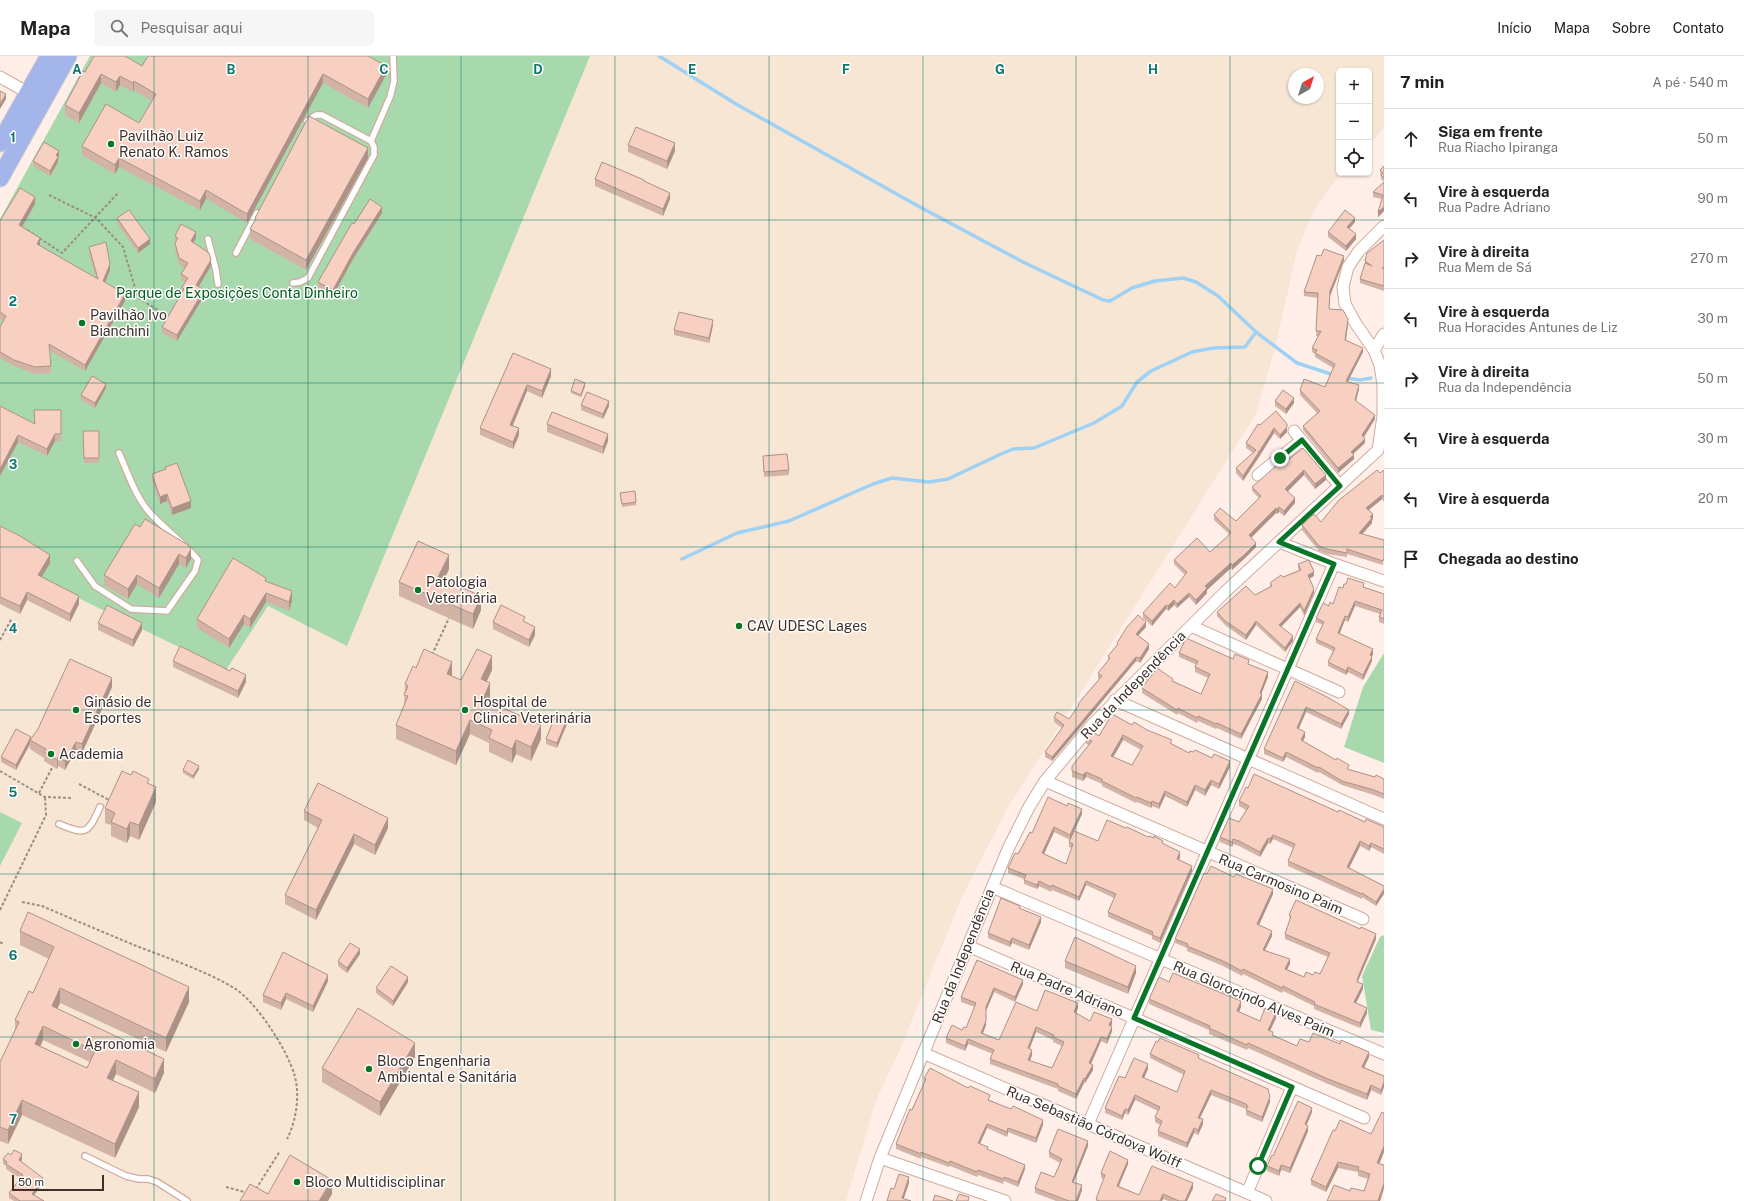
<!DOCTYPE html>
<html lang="pt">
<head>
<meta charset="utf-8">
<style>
  body { margin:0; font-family:"Public Sans",sans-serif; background:#f6f6f6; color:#202124 }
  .controls { position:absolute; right:12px; top:12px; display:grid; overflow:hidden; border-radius:6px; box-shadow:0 1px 3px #0004 }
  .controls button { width:36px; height:36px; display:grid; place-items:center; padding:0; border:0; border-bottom:1px solid #e0e0e0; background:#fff; color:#202124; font:20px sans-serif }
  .compass { position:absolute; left:1288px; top:12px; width:36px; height:36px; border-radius:50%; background:#fff; box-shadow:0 1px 3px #0004; rotate:39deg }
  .scale { position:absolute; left:12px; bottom:10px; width:92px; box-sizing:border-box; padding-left:4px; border:2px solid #3e2f29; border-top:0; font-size:11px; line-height:14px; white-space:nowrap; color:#3e2f29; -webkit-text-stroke:3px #fff; paint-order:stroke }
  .stop { position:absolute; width:12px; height:12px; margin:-9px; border:3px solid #0b7527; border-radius:50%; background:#fff }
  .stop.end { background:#0b7527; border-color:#fff; box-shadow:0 1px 4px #0008 }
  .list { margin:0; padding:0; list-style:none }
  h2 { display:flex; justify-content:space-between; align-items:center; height:52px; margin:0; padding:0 16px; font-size:17px }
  h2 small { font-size:13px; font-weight:400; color:#757577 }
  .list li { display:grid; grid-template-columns:26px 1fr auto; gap:12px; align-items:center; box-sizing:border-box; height:60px; padding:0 16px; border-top:1px solid #e0e0e0 }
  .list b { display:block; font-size:15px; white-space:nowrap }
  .list p { margin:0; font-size:13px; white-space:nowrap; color:#757577 }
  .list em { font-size:13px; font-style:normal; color:#757577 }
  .icon { flex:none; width:22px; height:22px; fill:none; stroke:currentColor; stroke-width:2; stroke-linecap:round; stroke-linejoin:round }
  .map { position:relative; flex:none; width:1384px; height:1145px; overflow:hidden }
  header { display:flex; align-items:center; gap:24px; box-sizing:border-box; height:56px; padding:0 20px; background:#fff; border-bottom:1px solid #e0e0e0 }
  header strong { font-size:19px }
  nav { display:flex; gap:22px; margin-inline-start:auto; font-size:14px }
  .search { width:280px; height:36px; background:#f6f6f6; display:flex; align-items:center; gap:10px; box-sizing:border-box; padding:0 14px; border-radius:6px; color:#757577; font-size:15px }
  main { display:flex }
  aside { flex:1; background:#fff }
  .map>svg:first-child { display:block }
  .education { fill:#f6e6d3; fill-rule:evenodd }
  .green { fill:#a8d9ad }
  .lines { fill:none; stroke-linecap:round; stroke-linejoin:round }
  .stream { stroke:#9fd1f5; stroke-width:3.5 }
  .lane-casing { stroke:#d0ab9d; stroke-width:8 }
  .street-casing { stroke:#d0ab9d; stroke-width:13 }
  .primary-casing { stroke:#d5d1d0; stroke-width:19 }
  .path { stroke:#9c8d86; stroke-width:2; stroke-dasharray:3 2; stroke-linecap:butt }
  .lane { stroke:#fff; stroke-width:5.5 }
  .street { stroke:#fff; stroke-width:11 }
  .primary { stroke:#a4b5e9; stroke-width:17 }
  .wall { fill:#d4b3a7; fill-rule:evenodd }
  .shaded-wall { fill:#ad9288 }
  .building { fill:#f7d0c2; stroke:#ad9288; fill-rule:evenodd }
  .route { stroke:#0b7527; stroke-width:5 }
  .grid { fill:none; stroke:#0f766e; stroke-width:1; stroke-opacity:0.55 }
  .poi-dot { fill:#0b7527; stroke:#fff; stroke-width:1.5 }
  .labels { text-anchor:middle; stroke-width:3; stroke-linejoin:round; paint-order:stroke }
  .poi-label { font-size:14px; fill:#3e2f29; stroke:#fff; text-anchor:start }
  .park-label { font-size:14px; fill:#005b1e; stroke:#fff }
  .street-label { font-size:14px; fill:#3e2f29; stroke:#fff }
  .grid-label { font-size:13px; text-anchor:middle; font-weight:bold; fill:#0f766e; stroke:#fff; stroke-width:3; stroke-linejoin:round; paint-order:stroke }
</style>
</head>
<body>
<header>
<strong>Mapa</strong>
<div class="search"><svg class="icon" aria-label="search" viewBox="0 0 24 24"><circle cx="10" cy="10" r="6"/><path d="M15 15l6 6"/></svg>Pesquisar aqui</div>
<nav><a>Início</a><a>Mapa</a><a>Sobre</a><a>Contato</a></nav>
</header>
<main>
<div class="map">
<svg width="1384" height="1145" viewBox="0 0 1384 1145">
  <rect width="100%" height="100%" fill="#ffefe8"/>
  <path class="education" d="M590 0H1384V72L1369 89V15H1339V117H1343L1332 129 1312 158 1297 195 1276 288 1256 358 1006 755 961 843 902 989 877 1042 846 1145H0V504L226 614 268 550 347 589ZM1294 18H1318V42H1294Z"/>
  <path class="green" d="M90 0H590L347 590 268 550 226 614 0 504V163Z
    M1384 597V707L1344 691 1363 631Z
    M0 756 22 767 0 810Z
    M1384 879V977L1371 974 1362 920 1380 881Z"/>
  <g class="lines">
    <path class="stream" d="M659 0 736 48 918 150 1023 206 1103 244 1110 245 1132 232 1155 225 1183 222 1196 226 1218 240 1256 276 1297 307 1334 319
      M1346 322 1360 324 1371 322
      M682 503 737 477 789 465 873 428 892 422 929 426 948 423 1001 398 1013 393 1034 392 1094 367 1122 350 1137 326 1151 315 1192 296 1213 292 1245 291 1256 276"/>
    <g class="lane-casing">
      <path id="lane" d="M371 85 390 41 394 25 393 0
        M208 183 216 214 218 228
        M236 197 257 157
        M293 227 300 226 308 222 374 99V91L371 85 322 59H316L307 65
        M77 505 95 530 131 553 167 555 195 515 198 504C184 487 167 475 152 459 136 443 128 417 119 397
        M59 768C87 780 88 777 100 751
        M85 1100 126 1120 139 1123H148L157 1126 187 1145"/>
    </g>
    <g class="street-casing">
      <path id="street" d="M0 21 34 40
        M1374 294 1384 278
        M1294 375 1340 430
        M1258 419 1302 384
        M1279 486 1334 508 1384 525
        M1191 570 1339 636
        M1115 644 1384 763
        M1045 725 1363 863
        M992 831 1384 998
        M968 890 1364 1062
        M923 997 1266 1145
        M1088 1068 1334 508
        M880 1102 1005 1145
        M1247 1137 1292 1031
        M866 1145 880 1102 1008 793 1029 751 1045 725 1092 669 1225 536 1378 394 1383 360V329L1380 309 1374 294 1356 268 1345 248 1343 231 1348 211 1359 195 1384 170"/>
    </g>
    <g class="primary-casing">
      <path id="primary" d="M0 87 49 0
        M0 122 68 0"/>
    </g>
    <path class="path" d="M49 139 96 162 123 191 138 242 158 254
      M27 174 62 197 118 137
      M0 584 12 562
      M432 599 449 562
      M0 715 45 741 72 742
      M79 728 111 745
      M39 737 53 710
      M22 846 42 850C72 863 103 876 134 889 167 902 204 914 234 932 256 945 289 996 295 1021 300 1040 296 1066 287 1083
      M0 854 46 759 45 741
      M0 886 3 888
      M226 1131 248 1137
      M256 1133 280 1095"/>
    <use href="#lane" class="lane"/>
    <use href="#street" class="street"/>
    <use href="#primary" class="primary"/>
  </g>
  <path class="wall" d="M142 10 386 19 368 52 323 27 247 167 206 143 200 154 119 111 115 118 82 99V90L139 67 152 45 134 34 133 36 120 29 116 36 101 27 79 67 65 59V49L85 16Z
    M628 89 675 95 667 113 628 96Z
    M59 100 58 106 50 120 33 110V105Z
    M368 102 306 214 250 183V173L255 165V162Z
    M1384 110V155L1378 161 1382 143 1373 141V136L1384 126 1381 123 1380 114Z
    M595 123 644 125 670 143 663 160 595 130Z
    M35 148 22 171 40 189 96 222 89 198V191L110 214 105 227 125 245 85 315 50 295 51 317 35 318 14 310 0 302V271L3 265 0 263V165Z
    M382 157 353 203 333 240 318 232V226L354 168Z
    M117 162 150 188 138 197 117 167Z
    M1355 166 1349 173 1356 183 1346 195 1328 181V176Z
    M175 180 196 182 193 187 211 210 199 230 204 240 177 285 162 277V271L182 236V231L185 226 181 224V218L185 212 179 208 175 193Z
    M1384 184V235L1360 227V223L1365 207V205Z
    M1321 200 1344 204 1330 240 1329 253 1348 268 1346 285 1363 296 1348 325 1359 333 1356 345 1375 363 1364 381 1365 387 1353 398 1354 403 1338 417 1303 374V370L1317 357 1300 339V334L1325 331 1333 312 1315 301V298L1312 296V292L1319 280H1316L1318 242 1304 240V236Z
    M713 269 709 287 674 279V274Z
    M513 297 551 320 542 342 527 335 513 370 519 379 513 393 480 379V372Z
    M585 330 581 341 571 337V335Z
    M106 332 95 352 81 344V339Z
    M1275 345 1294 347 1286 358 1275 350Z
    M581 349 609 350 603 363 581 354Z
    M0 350 35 368 34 354H61V385H55L47 400 18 386 0 420Z
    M547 368 608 385 603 398 547 376Z
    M1260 369 1287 376 1280 383 1274 377 1243 425 1236 417V412L1253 397 1246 392V387Z
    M83 375H99V407H84Z
    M1303 392 1326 424 1315 433 1304 419 1288 435 1295 447 1284 460 1279 456 1277 458 1276 457 1251 481 1256 491 1244 503 1232 514 1231 512 1207 534V537L1196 549 1189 541 1177 552 1174 549 1168 555 1166 553 1152 570 1143 562V557L1175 532 1185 519 1174 508V504L1210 496 1227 481 1229 478 1214 464V459L1236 465 1259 442 1252 435V431Z
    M763 400 789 414V419L764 421Z
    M165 411 191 452 172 459 167 445 160 448 152 426V418L165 414Z
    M1384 414V446L1382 443 1369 454 1373 463 1372 464V467L1362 478 1384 484 1383 509 1347 498V501L1327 498 1319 495 1302 474V469L1321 466Z
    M620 437 636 446V449L622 451Z
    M135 468 191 503 186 512 179 508 159 542 137 528 128 543 104 529V519Z
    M0 470 50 507 41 521 79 548 70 566 27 544 20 558 0 548Z
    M1298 508 1314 520 1309 523 1314 537 1304 560 1300 551 1281 571 1293 585 1285 596 1256 569 1246 584 1225 569 1217 560V556L1255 539 1270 531V527L1299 514 1298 512Z
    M449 513 444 524 481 554 473 573 399 540V526Z
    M266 525 292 545 289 555 266 546 250 572 244 568 229 592 197 572V563Z
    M1364 531 1384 538V568L1379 566V561L1380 558 1355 550 1348 566 1345 564 1339 578 1373 598 1372 600V605L1363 624 1348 616 1346 619 1328 610V606L1333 595 1316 587V583L1323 569 1316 566V562L1329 550 1333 548 1343 532Z
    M493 566H525L535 579 529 591 493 573Z
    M98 567 142 574 133 591 98 574Z
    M1146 571 1138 579 1149 593 1140 607 1136 605 1052 705 1045 701V696L1062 672 1054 666V661L1069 663 1078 651V648L1099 623 1098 622V617L1108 605V600L1117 589V587Z
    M1179 597 1233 603 1249 608 1268 621 1261 638 1262 643 1241 683 1217 672 1216 673 1198 665 1197 667 1178 657 1177 659 1142 637V632L1173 625 1201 638 1208 622 1195 616V611L1197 609 1179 601Z
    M173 605 246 626 238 642 173 611Z
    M416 612 452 620 461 624 492 614 486 626 490 642 488 645 541 683 531 705 516 698 512 707 489 696V687L470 678 456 709 396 683V669L404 650 405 628Z
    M1295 625 1349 658 1341 673 1306 656 1298 673 1305 681 1303 685 1349 714 1384 723V743L1374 739 1342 729 1319 716 1318 717 1286 701 1283 706 1264 698V693Z
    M112 631 82 697 76 694 65 714 58 710 57 713 44 705V702L30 693V688L16 714 1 706V701L31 683Z
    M567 668 557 692 546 688V683Z
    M1132 669 1172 688 1189 697 1230 711 1219 733 1211 729 1205 740 1195 734 1187 751 1165 740 1159 753 1152 750 1151 752 1137 746 1136 747 1102 730V728L1086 721 1083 725 1072 721V710L1089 689 1086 688V682L1099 680ZM1123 684 1141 694 1132 709 1113 701Z
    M199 713 193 723 183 717V714Z
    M149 728 156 746 139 784 130 780 127 787 111 780V769L105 767V752Z
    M1248 732 1338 756 1365 766 1384 771V798L1371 791 1369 795 1360 790 1349 812 1384 830 1376 850 1362 841V843L1288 810V805L1293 792 1273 783 1270 788 1268 787 1260 801 1239 790 1233 788 1232 791 1220 786V781L1239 766 1246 754 1239 750V745Z
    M304 755 388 772 375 799 354 788 316 864 285 848V839L318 772 304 764Z
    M1082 758 1070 784 1054 776 1044 798 1066 808 1072 792 1069 791V786L1098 785 1163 788 1180 801 1179 804 1192 815 1160 887 1152 883V880L1108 861V856L1114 842 1086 829 1079 845 1052 834 1051 836 1039 830 1037 833 1024 828V823L1008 817V812L1032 777Z
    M1207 818 1234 821 1273 838 1259 869 1272 880 1265 894 1290 908 1287 913 1304 921 1320 918 1328 901 1285 883V878L1290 864 1289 859 1376 883 1358 925 1363 933 1356 947 1367 957 1360 972 1314 953V950L1283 935 1282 937 1243 918 1242 920 1223 910 1187 895V892L1175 887V883Z
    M1041 866 1029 894 1012 887 1010 891 988 882V877Z
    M20 875 189 946 166 996 60 947 57 953 164 1017 155 1037 116 1018 113 1024 139 1051 115 1102 22 1059 8 1088 0 1085V1006L15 974V964L33 937 49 903 20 889ZM43 984 90 1006 87 1012 40 990Z
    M360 898 347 917 338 910V905Z
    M977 904 1023 928 1015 946 994 936 986 955V969L983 977 999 984 1037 955 1078 952 1076 957 1090 965 1112 968 1111 970 1112 975 1107 988 1101 985 1091 1008 1093 1014 1085 1027H1084L1076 1043 1058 1035V1033L990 1008V1003L993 998 968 988 965 995 946 987V982L966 972 975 951 961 946V941ZM1036 976 1053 984V986L1062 990 1052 1012 1030 1005 1032 999 1029 993Z
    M1065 905 1136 917 1128 938 1065 912Z
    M328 925 313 956 286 943 281 954 263 946V939Z
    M408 926 393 950 376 937V932Z
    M1169 926 1241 951 1239 956 1260 965 1276 962 1270 975 1273 979 1297 990 1309 986 1369 1001 1364 1011 1384 1020V1031L1381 1039 1371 1034 1367 1044 1328 1028 1248 992 1247 994 1209 978V974L1149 948V943Z
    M1150 998 1199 1003 1270 1046 1262 1066 1246 1059V1053L1211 1039 1200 1062 1203 1068 1198 1079 1194 1077 1187 1092 1158 1080V1075L1160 1069 1155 1066V1061L1158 1055 1135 1044 1128 1059 1125 1057 1122 1064 1105 1057V1052L1125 1022 1148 1013 1144 1022 1177 1036 1184 1019 1150 1002Z
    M415 1001 380 1060 322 1026V1012Z
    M924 1022 990 1044 1043 1069 1036 1087 1008 1076 1007 1081 987 1072 980 1088 988 1094 1025 1113 1018 1131 1004 1125 1003 1128 978 1119 977 1121 950 1110 949 1111 921 1101V1103L896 1093V1088L924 1027Z
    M1312 1056 1306 1069 1308 1075 1290 1117 1281 1114 1279 1120 1267 1115V1110L1273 1100Z
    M1384 1057V1096L1379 1108 1384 1109V1132L1380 1145H1327L1350 1135H1364L1368 1123 1358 1120V1116L1338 1112 1326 1136 1311 1129V1124L1335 1075 1371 1078Z
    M1088 1090 1074 1126 1082 1134 1078 1145H1056L1035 1137V1132L1054 1121 1060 1107 1049 1101V1096Z
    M11 1099 22 1103 21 1106 43 1127 34 1139 44 1145H14L9 1142V1137L20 1122 6 1113V1110L3 1108V1103Z
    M1128 1108 1119 1130 1139 1139 1193 1132 1187 1145H1168L1163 1143 1162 1145H1096V1143L1104 1123 1101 1122V1117Z"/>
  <path class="shaded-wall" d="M386 10V19L368 52V43Z
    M101 18V27L79 67V57Z
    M323 18V27L247 167V158Z
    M120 20V29L116 36V26Z
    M134 25V34L133 36V27Z
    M6 38V43L0 53V48Z
    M675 87V95L667 113V105Z
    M368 92V102L306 214V204Z
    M59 95V100L56 104V99Z
    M58 101V106L50 120V115Z
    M119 102V111L115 118V109Z
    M206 134V143L200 154V145Z
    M670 137V143L663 160V153Z
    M35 141V148L19 176V169Z
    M382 151V157L353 203 333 240V234L353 197Z
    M1384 151V155L1378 161V156Z
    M1355 162V166L1347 175V171Z
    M196 176V182L191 191V185Z
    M1356 178V183L1346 195V190Z
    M40 182V189L37 194V188Z
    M150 183V188L138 197V192Z
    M1344 200V204L1330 240 1329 257 1330 235Z
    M211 204V210L196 235V229Z
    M110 208V214L103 232V225Z
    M204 234V240L177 285V279Z
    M125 238V245L85 315V309Z
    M1348 263V268L1345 289V284Z
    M713 264V269L709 287V282Z
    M1363 292V296L1346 329V325Z
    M551 313V320L542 342V335Z
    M585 327V330L581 341V339Z
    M106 328V332L95 352V347Z
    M527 329V335L510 375V369Z
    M1359 329V333L1355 349V344Z
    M1294 342V347L1286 358V353Z
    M609 345V350L603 363V358Z
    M1375 359V363L1362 384V379Z
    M1287 368V376L1280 383V379Z
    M519 372V379L513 393V386Z
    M1274 372V377L1259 401V396Z
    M55 378V385L47 400V393Z
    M608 378V385L603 398V391Z
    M18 379V386L0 420V413Z
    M1365 383V387L1351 400V396Z
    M1259 396V401L1243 425V420Z
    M1354 399V403L1338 417V412Z
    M1304 414V419L1285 438V433Z
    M1326 419V424L1315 433V428Z
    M167 438V445L160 448V441Z
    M1382 439V443L1366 456V452Z
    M1295 442V447L1284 460V455Z
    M191 445V452L172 459V452Z
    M1279 451V456L1277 458V454Z
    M1276 452V457L1249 484V479Z
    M1373 458V463L1372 464V467L1359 482V477Z
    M1256 487V491L1244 503 1232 514V509Z
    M191 493V503L186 512V502Z
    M179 498V508L159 542V532Z
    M50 499V507L38 527V519Z
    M449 499V513L438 536V521Z
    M1231 507V512L1207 534V537L1196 549V544L1205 530Z
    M1314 516V520L1308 523V519Z
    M137 519V528L128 543V533Z
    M1314 533V537L1304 560V555Z
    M292 535V545L289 555V546Z
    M27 536V544L20 558V550Z
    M266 537V546L250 572V563Z
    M1189 537V541L1177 552V548Z
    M79 540V548L70 566V558Z
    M481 540V554L473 573V558Z
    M1174 544V549L1168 555V550Z
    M1355 545V550L1348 566V561Z
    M1300 547V551L1279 573V569Z
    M1166 549V553L1152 570V565Z
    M244 559V568L229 592V583Z
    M1345 560V564L1338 582V577Z
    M1256 565V569L1246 584V579Z
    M1146 566V571L1136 582V578Z
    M142 567V574L133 591V584Z
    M535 571V579L529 591V584Z
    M1293 580V585L1285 596V592Z
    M1149 588V593L1140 607V602Z
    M1373 593V598L1370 604V599Z
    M492 600V614L481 638V623Z
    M1136 601V605L1052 705V701Z
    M1372 601V605L1363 624V619Z
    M452 606V620L447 618Z
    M1348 611V616L1346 619V615Z
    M1268 616V621L1260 641 1262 638V643L1241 683V678Z
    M246 619V626L238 642V635Z
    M112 622V631L82 697V688Z
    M490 627V642L483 657V643Z
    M1306 651V656L1297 677V672Z
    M1349 654V658L1341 673V668Z
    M567 663V668L557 692V687Z
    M470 664V678L456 709V695Z
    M541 669V683L531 705V691Z
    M1305 676V681L1301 689V684Z
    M1123 679V684L1111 705V700Z
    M31 681V685L30 684V688L16 714V709Z
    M516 684V698L512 707V693Z
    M76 686V694L65 714V705Z
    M1286 696V701L1283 706V702Z
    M58 701V710L57 713V704Z
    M1230 705V711L1219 733V728Z
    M199 710V713L193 723V720Z
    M1086 716V721L1083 725V719Z
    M1211 724V729L1205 740V734Z
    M1195 729V734L1187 751V746Z
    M156 731V746L139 784V769Z
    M1165 735V740L1159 753V748Z
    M1152 745V750L1151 752V747Z
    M1082 753V758L1070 784V779Z
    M388 762V772L375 799V789Z
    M130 766V780L127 787V773Z
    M1054 771V776L1042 802V797Z
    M354 778V788L316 864V854Z
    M1273 779V783L1270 788V783Z
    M1268 782V787L1260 801V796Z
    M1233 783V788L1232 791V786Z
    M1360 785V790L1347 816V811Z
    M1371 787V791L1369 795V790Z
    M1180 796V801L1177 808V803Z
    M1192 810V815L1160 887V882Z
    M1039 825V830L1037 833V829Z
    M1086 825V829L1079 845V841Z
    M1273 833V838L1257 873V868Z
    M1384 833V838L1376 850V846Z
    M1041 861V866L1029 894V889Z
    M1272 875V880L1263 898V894Z
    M1376 878V883L1358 925 1357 930 1358 921Z
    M1012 882V887L1010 891V886Z
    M360 893V898L347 917V912Z
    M1290 903V908L1285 917V913Z
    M1136 910V917L1128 938V931Z
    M328 919V925L313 956V950Z
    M408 921V926L393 950V945Z
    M1023 924V928L1015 946V941Z
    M1363 928V933L1354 951V946Z
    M189 931V946L166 996V982Z
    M60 932V947L52 964V950Z
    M994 932V936L986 955V951Z
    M286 937V943L281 954V947Z
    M1241 945V951L1237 960V955Z
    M1078 947V952L1074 961V956Z
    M1367 952V957L1360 972V967Z
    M1276 957V962L1268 979V974Z
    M1112 963V968L1109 974V969Z
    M986 965V969L981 982V977Z
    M43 970V984L35 1002V988Z
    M1036 971V976L1028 997V992Z
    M1112 971V975L1107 988V983Z
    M1101 981V985L1089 1012V1007Z
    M968 983V988L965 995V990Z
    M415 987V1001L380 1060V1046Z
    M1032 994V999L1028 1009V1004Z
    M1369 996V1001L1362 1016V1011Z
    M164 1003V1017L155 1037V1023Z
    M116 1004V1018L107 1036V1022Z
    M1148 1008V1013L1142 1026V1021Z
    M1093 1009V1014L1085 1027V1023Z
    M1084 1022V1027L1076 1043V1038Z
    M1384 1026V1031L1381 1039V1034Z
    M1371 1029V1034L1367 1044V1038Z
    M1211 1034V1039L1198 1066V1062Z
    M139 1036V1051L115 1102V1088Z
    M1135 1039V1044L1128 1059V1054Z
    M1270 1041V1046L1262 1066V1061Z
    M22 1044V1059L8 1088V1074Z
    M1312 1052V1056L1305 1073V1068Z
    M1125 1053V1057L1122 1064V1060Z
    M1203 1063V1068L1198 1079V1074Z
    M1043 1064V1069L1036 1087V1082Z
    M987 1068V1072L978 1092V1087Z
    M1308 1070V1075L1290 1117V1112Z
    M1008 1072V1076L1007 1081V1076Z
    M1194 1072V1077L1187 1092V1087Z
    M1088 1085V1090L1072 1130V1126Z
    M1384 1090V1096L1377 1113V1107Z
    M22 1098V1103L19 1109V1104Z
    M1128 1104V1108L1117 1134V1130Z
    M1338 1106V1112L1326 1136V1131Z
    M1025 1109V1113L1018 1131V1126Z
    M1281 1109V1114L1279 1120V1115Z
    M909 1121V1127L903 1145 902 1142Z
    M43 1122V1127L32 1142V1138Z
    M332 1124V1138L328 1145H319Z
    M1193 1127V1132L1187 1145H1185Z
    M1384 1127V1132L1380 1145H1378Z
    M1082 1129V1134L1078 1145H1076Z
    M1163 1138V1143L1162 1145H1160Z"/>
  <path class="building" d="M94 0H125L142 10 148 0H368L386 10 368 43 323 18 247 158 206 134 200 145 119 102 115 109 82 90 106 48 139 67 156 38 134 25 133 27 120 20 116 26 101 18 79 57 65 49 83 15 85 16Z
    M0 35 6 38 0 48Z
    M309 60 368 92 306 204 250 173 256 162H255Z
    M636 71 675 87 667 105 628 89Z
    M44 86 59 95 56 99 58 101 50 115 33 105Z
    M602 106 644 124V125L670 137 663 153 595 123Z
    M1384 110V122L1381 119 1383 117 1380 114Z
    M1384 126V151L1378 156 1383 139 1373 136Z
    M20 132 35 141 19 169 40 182 37 188 98 223 89 191 106 186 110 208 103 225 125 238 85 309 49 288 51 310 35 311 14 304 0 296V271L6 260 0 256V165Z
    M370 143 382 151 353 197 333 234 318 226 352 167 354 168Z
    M129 154 150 183 138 192 117 162Z
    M1345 154 1355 162 1347 171 1356 178 1346 190 1328 176Z
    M181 168 196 176 191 185 209 197 211 204 196 229 204 234 177 279 162 271 184 233 182 231 188 222 181 218 188 207 179 202 175 187 178 182 175 180Z
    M1384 184V210L1382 212 1384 213V230L1360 223 1365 207 1372 210 1365 205 1367 197Z
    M1324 193 1344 200 1330 235 1329 253 1343 254 1348 263 1345 284 1363 292 1346 325 1359 329 1355 344 1375 359 1362 379 1365 383 1351 396 1354 399 1338 412 1303 370 1320 355 1300 334 1304 323 1325 331 1335 308 1315 297 1317 294 1312 292 1321 275H1316L1318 237 1304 236 1317 199 1321 200Z
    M679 256 713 264 709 282 674 274Z
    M513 297 551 313 542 335 527 329 510 369 519 372 513 386 480 372Z
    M92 320 106 328 95 347 81 339Z
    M575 323 585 327 581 339 571 335Z
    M1283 334 1294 342 1286 353 1275 345Z
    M587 336 609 345 603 358 581 349Z
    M0 350 35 368 34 354H61V378H55L47 393 18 379 0 413Z
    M1276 355 1287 368V371L1280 379 1274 372 1259 396 1258 395 1259 396 1243 420 1236 412 1256 394 1246 387 1258 368 1260 369Z
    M552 356 608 378 603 391 547 368Z
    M83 375H99V402H84Z
    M1303 392 1326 419 1315 428 1304 414 1285 433 1295 442 1284 455 1279 451 1277 454 1276 452 1249 479 1256 487 1244 499 1232 509 1231 507 1205 530 1207 532 1196 544 1189 537 1177 548 1174 544 1168 550 1166 549 1152 565 1143 557 1170 527 1175 532 1187 516 1174 504 1197 482 1210 496 1227 481 1231 476 1214 459 1220 452 1236 465 1261 440 1252 431 1277 409 1279 411Z
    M787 398 789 414 764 416 763 400Z
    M177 407 191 445 172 452 167 438 160 441 152 418 166 413 165 411Z
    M1377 414 1380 417 1384 414V441L1382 439 1366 452 1373 458 1370 461 1372 462 1359 477 1384 484V502L1383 505 1347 493V497L1327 493 1319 490 1302 469 1314 458 1321 466 1338 445Z
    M635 435 636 446 622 448 620 437Z
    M145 463 188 489 191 493 186 502 179 498 159 532 137 519 128 533 104 519 135 468 140 471Z
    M0 470 20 480 50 499 38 519 79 540 70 558 27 536 20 550 0 541Z
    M418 485 449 499 438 521 481 540 473 558 399 526Z
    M233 502 266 522 265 525 292 535 289 546 266 537 250 563 244 559 229 583 197 563Z
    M1309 504 1314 516 1308 519 1314 533 1304 555 1300 547 1279 569 1293 580 1285 592 1256 565 1246 579 1225 565 1217 556 1246 530 1255 539 1272 530 1270 527 1281 519 1283 521 1301 514 1298 508Z
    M1348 522 1364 527 1363 531 1384 538V563L1379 561 1382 554 1355 545 1348 561 1345 560 1338 577 1373 593 1370 599 1372 601 1363 619 1348 611 1346 615 1328 606 1335 592 1316 583 1324 566 1316 562 1323 547 1329 550 1330 546 1333 548 1339 531 1343 532 1344 528H1346Z
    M107 549 142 567 133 584 98 567Z
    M501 549 525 561 523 565 535 571 529 584 493 566Z
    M1138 559 1146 566 1136 578 1149 588 1140 602 1136 601 1052 701 1045 696 1064 669 1054 661 1057 656 1069 663 1079 649 1078 648 1102 620 1098 617 1110 602 1108 600 1118 588 1117 587 1127 571Z
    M1186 582 1233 603 1235 598 1249 604 1248 608 1268 616 1260 637 1262 638 1241 678 1217 667 1216 668 1198 660 1197 662 1178 652 1177 654 1142 632 1157 612 1173 623 1172 625 1201 638 1210 618 1195 611 1198 605 1179 597Z
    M180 590 230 615 232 612 246 619 238 635 173 605Z
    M424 593 452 606 447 618 461 624 477 593 492 600 481 623 490 627 483 643 541 669 531 691 516 684 512 693 489 682 492 674 470 664 456 695 396 669 408 640 404 639 408 630 405 628 413 610 416 612Z
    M70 603 112 622 82 688 76 686 65 705 58 701 57 704 44 696 46 693 30 684 38 673Z
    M1295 625 1329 642 1349 654 1341 668 1306 651 1297 672 1305 676 1301 684 1336 704 1337 702 1349 709 1347 713 1375 721 1376 719 1384 723V738L1374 734 1342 725 1319 711 1318 712 1286 696 1283 702 1264 693Z
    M556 658 567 663 557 687 546 683Z
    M1112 658 1132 669 1134 666 1147 674 1172 684 1170 687 1189 697 1190 695 1193 696 1195 694 1212 702 1214 698 1230 705 1219 728 1211 724 1205 734 1195 729 1187 746 1165 735 1159 748 1152 745 1151 747 1137 741 1136 742 1102 725V723L1086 716 1083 719 1072 715V710L1092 685 1086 682 1091 675 1099 680ZM1123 679 1143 690 1132 709 1111 700Z
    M16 673 31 681 16 709 1 701Z
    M188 704 199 710 193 720 183 714Z
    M122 715 131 719 133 715 149 723 147 727 156 731 139 769 130 766 127 773 111 766 115 757 105 752Z
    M1254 718 1338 756 1339 754 1365 766 1366 763 1384 771V793L1371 787 1369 790 1360 785 1347 811 1384 830V833L1376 846 1362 837V838L1288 805 1295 788 1273 779 1270 783 1268 782 1260 796 1239 785 1233 783 1232 786 1220 781 1229 762 1239 766 1249 750 1239 745 1246 731 1248 732Z
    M318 727 388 762 375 789 354 778 316 854 285 839 322 764 304 755Z
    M1048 741 1067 750 1068 747 1082 753 1070 779 1054 771 1042 797 1066 808 1073 788 1069 786 1074 775 1098 785 1107 764 1126 772 1127 771 1148 781 1149 780 1154 782V780L1163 785 1162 787 1180 796 1177 803 1192 810 1160 882 1152 879 1153 876 1108 856 1116 838 1086 825 1079 841 1052 829 1051 831 1039 825 1037 829 1024 824 1026 819 1008 812 1015 797 1018 798 1030 776 1032 777Z
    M1211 810 1234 821 1236 818 1273 833 1257 868 1272 875 1263 894 1290 903 1285 913 1304 921 1306 916 1313 919 1315 916 1320 918 1330 897 1285 878 1291 860 1289 859 1296 844 1360 873 1361 871 1376 878 1358 921 1357 926 1363 928 1354 946 1367 952 1360 967 1314 948 1315 946 1283 930 1282 932 1243 913 1242 915 1223 905 1187 890 1188 888 1175 883 1204 817 1207 818Z
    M1001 842 1020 850 1019 852 1041 861 1029 889 1012 882 1010 886 988 877Z
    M28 856 189 931 166 982 60 932 52 950 164 1003 155 1023 116 1004 107 1022 139 1036 115 1088 22 1044 8 1074 0 1071V1006L19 966 15 964 29 935 33 937 54 891 20 875ZM43 970 95 995 87 1012 35 988Z
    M1075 881 1136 910 1128 931 1065 905Z
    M350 887 360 893 347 912 338 905Z
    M283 896 328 919 313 950 286 937 281 947 263 939Z
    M977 904 1023 924 1015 941 994 932 986 951V965L981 977 999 984 1016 946 1037 955 1045 934 1078 947 1074 956 1090 965 1094 956 1112 963 1109 969 1112 971 1107 983 1101 981 1089 1007 1093 1009 1085 1023 1084 1022 1076 1038 1058 1030V1028L990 1003 994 994 968 983 965 990 946 982 952 969 962 974 964 971 966 972 976 947 961 941ZM1036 971 1054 979 1053 981 1064 986 1052 1012 1028 1004 1032 994 1028 992Z
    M391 910 408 921 393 945 376 932Z
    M1173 917 1241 945 1237 955 1260 965 1265 952 1276 957 1268 974 1273 976 1272 979 1297 990 1300 983 1309 986 1313 977 1340 988 1341 984 1369 996 1362 1011 1384 1020V1026L1381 1034 1371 1029 1367 1038 1328 1023 1248 987 1247 989 1209 972 1210 970 1149 943 1159 921 1169 926Z
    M358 952 415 987 380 1046 322 1012Z
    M1160 982 1199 999 1198 1002 1268 1033 1270 1041 1262 1061 1246 1054 1248 1050 1246 1048 1211 1034 1198 1062 1203 1063 1198 1074 1194 1072 1187 1087 1158 1075 1162 1065 1155 1061 1160 1051 1135 1039 1128 1054 1125 1053 1122 1060 1105 1052 1119 1020 1125 1022 1134 1002 1148 1008 1142 1021 1177 1036 1185 1015 1150 998 1156 985 1158 986Z
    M930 1012 968 1032 970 1030 990 1039 988 1044 1011 1053 1013 1050 1043 1064 1036 1082 1008 1072 1007 1076 987 1068 978 1087 988 1091 987 1093 1025 1109 1018 1126 1004 1121 1003 1123 978 1114 977 1116 950 1105 949 1107 921 1096V1098L896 1088 910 1053 912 1054 926 1023 924 1022Z
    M1298 1045 1312 1052 1305 1068 1308 1070 1290 1112 1281 1109 1279 1115 1267 1110 1272 1099 1273 1100Z
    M1382 1056 1384 1057V1090L1377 1107 1384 1109V1127L1378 1145H1327L1334 1129 1350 1135 1351 1132 1364 1135 1370 1118 1358 1114 1359 1111 1338 1106 1326 1131 1311 1124 1333 1074 1335 1075 1340 1064 1371 1078Z
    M1058 1073 1088 1085 1072 1126 1082 1129 1076 1145H1069L1035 1132 1041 1116 1054 1121 1062 1103 1049 1096Z
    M14 1094 22 1098 19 1104 43 1122 32 1138 44 1145H20L9 1137 23 1119 6 1108 7 1106 3 1103 8 1097 11 1099Z
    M1110 1095 1128 1104 1117 1130 1139 1139 1152 1110 1193 1127 1185 1145H1179L1163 1138 1160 1145H1099L1096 1143 1105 1119 1101 1117Z
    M290 1099 332 1124 319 1145H240L250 1128 268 1138Z
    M899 1118 909 1121 902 1142 911 1145H887L891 1132 894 1133Z
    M959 1138 969 1141 968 1145H956Z
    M1216 1138 1226 1142 1225 1145H1212Z
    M935 1139 953 1145H933Z"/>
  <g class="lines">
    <path class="route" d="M1258 1110 1292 1031 1134 962 1334 508 1279 486 1340 430 1302 384 1280 402"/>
  </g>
  <path class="grid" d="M154 0V1145M308 0V1145M461 0V1145M615 0V1145M769 0V1145M923 0V1145M1076 0V1145M1230 0V1145M0 164H1384M0 327H1384M0 491H1384M0 654H1384M0 818H1384M0 981H1384"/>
  <g class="poi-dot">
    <circle cx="111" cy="88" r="4"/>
    <circle cx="82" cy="267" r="4"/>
    <circle cx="418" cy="534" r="4"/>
    <circle cx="739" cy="570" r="4"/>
    <circle cx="76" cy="654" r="4"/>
    <circle cx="465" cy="654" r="4"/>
    <circle cx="51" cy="698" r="4"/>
    <circle cx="76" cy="988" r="4"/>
    <circle cx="369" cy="1013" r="4"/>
    <circle cx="297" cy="1126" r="4"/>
  </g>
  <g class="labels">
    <g class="poi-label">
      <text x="119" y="85">Pavilhão Luiz<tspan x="119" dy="16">Renato K. Ramos</tspan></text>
      <text x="90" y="264">Pavilhão Ivo<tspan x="90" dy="16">Bianchini</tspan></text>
      <text x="426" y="531">Patologia<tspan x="426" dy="16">Veterinária</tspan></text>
      <text x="747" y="575">CAV UDESC Lages</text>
      <text x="84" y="651">Ginásio de<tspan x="84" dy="16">Esportes</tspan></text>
      <text x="473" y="651">Hospital de<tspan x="473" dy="16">Clinica Veterinária</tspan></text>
      <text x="59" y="703">Academia</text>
      <text x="84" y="993">Agronomia</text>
      <text x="377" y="1010">Bloco Engenharia<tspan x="377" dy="16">Ambiental e Sanitária</tspan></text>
      <text x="305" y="1131">Bloco Multidisciplinar</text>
    </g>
    <g class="park-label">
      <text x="237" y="242">Parque de Exposições Conta Dinheiro</text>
    </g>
    <g class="street-label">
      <text transform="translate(1133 629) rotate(-46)" y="5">Rua da Independência</text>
      <text transform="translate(1281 828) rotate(23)" y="5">Rua Carmosino Paim</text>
      <text transform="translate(963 900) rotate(-68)" y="5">Rua da Independência</text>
      <text transform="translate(1067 933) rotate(23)" y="5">Rua Padre Adriano</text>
      <text transform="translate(1254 943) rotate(23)" y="5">Rua Glorocindo Alves Paim</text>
      <text transform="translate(1094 1071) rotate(23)" y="5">Rua Sebastião Córdova Wolff</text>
    </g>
  </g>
  <g class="grid-label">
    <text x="77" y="18">A</text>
    <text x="231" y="18">B</text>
    <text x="384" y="18">C</text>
    <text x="538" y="18">D</text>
    <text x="692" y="18">E</text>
    <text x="846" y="18">F</text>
    <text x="1000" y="18">G</text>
    <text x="1153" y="18">H</text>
    <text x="13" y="86">1</text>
    <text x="13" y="250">2</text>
    <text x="13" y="413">3</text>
    <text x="13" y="577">4</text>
    <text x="13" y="741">5</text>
    <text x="13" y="904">6</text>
    <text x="13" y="1068">7</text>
  </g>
</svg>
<div class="controls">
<button>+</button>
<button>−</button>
<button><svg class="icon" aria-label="locate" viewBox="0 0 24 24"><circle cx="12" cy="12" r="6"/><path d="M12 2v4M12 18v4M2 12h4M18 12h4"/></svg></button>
</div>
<svg class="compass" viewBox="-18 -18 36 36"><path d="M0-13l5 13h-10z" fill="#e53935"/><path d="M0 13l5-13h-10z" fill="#757577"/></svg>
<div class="scale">50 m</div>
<div class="stop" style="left:1258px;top:1110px"></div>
<div class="stop end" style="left:1280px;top:402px"></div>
</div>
<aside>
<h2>7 min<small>A pé · 540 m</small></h2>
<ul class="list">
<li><svg class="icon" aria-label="ahead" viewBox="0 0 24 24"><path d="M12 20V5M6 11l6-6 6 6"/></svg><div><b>Siga em frente</b><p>Rua Riacho Ipiranga</p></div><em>50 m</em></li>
<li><svg class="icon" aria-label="left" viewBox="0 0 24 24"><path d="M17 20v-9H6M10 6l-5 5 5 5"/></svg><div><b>Vire à esquerda</b><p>Rua Padre Adriano</p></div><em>90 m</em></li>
<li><svg class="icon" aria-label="right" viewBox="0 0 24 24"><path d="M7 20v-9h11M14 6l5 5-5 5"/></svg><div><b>Vire à direita</b><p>Rua Mem de Sá</p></div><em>270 m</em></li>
<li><svg class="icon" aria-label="left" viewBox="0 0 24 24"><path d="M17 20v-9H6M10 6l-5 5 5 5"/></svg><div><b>Vire à esquerda</b><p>Rua Horacides Antunes de Liz</p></div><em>30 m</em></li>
<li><svg class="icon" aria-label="right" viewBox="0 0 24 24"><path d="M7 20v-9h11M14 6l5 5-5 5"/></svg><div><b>Vire à direita</b><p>Rua da Independência</p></div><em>50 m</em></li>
<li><svg class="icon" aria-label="left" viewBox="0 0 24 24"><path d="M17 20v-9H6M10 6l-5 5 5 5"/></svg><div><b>Vire à esquerda</b></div><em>30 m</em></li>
<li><svg class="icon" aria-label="left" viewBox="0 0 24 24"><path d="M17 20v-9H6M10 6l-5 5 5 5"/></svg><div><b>Vire à esquerda</b></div><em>20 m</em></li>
<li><svg class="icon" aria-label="arrive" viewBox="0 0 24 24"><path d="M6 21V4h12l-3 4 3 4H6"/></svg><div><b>Chegada ao destino</b></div></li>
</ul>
</aside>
</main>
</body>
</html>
